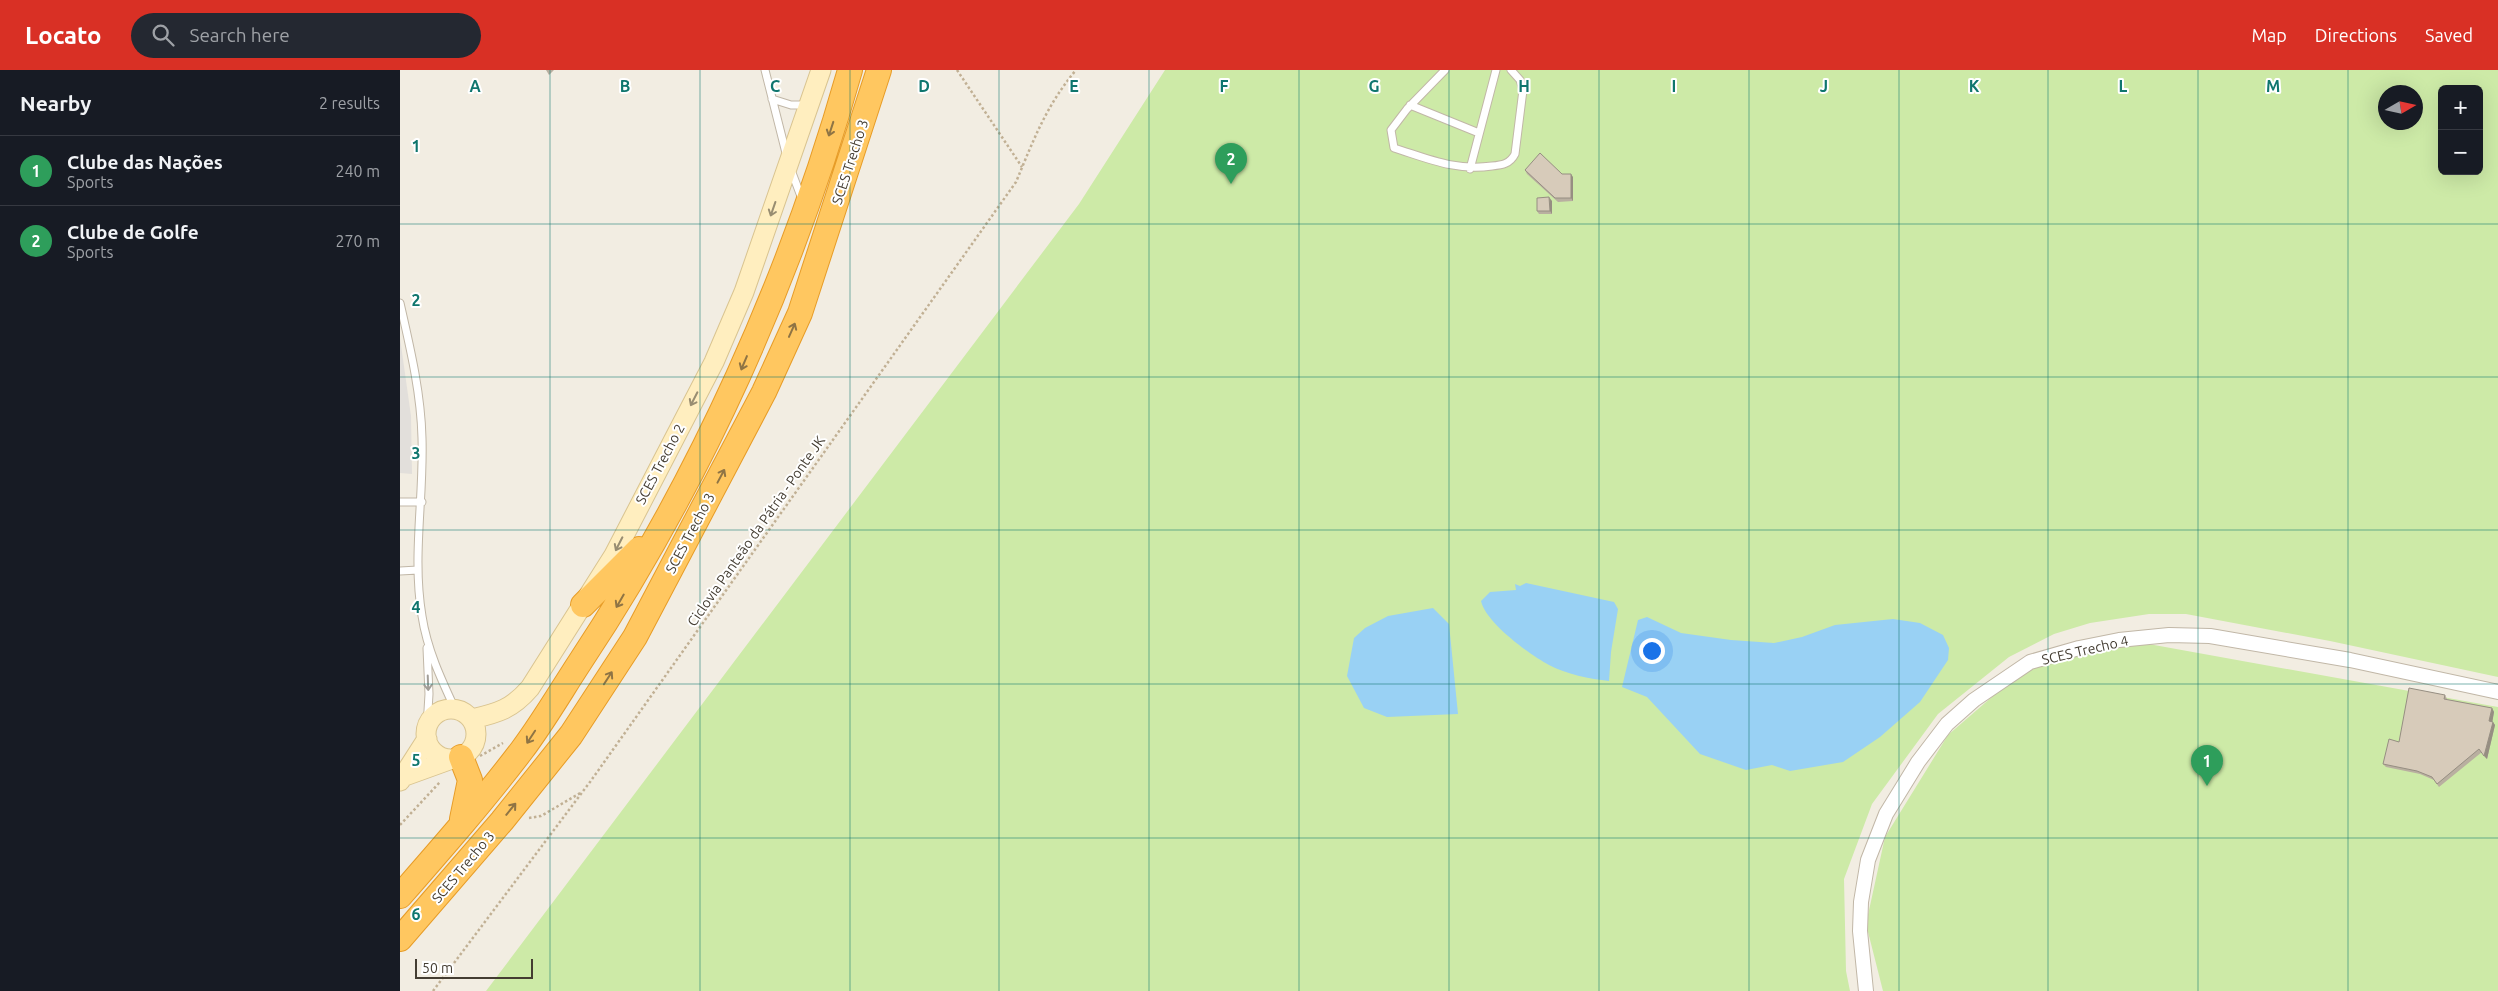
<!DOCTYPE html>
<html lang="en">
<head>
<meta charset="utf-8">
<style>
  body { margin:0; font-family:Ubuntu,sans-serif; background:#242831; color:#f1f3f6 }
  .controls { position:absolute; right:15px; top:15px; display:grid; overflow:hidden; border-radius:8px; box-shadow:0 5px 20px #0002 }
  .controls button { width:45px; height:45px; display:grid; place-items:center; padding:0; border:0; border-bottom:1px solid #363941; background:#171b24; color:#f1f3f6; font:25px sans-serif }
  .compass { position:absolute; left:1978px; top:15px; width:45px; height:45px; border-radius:50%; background:#171b24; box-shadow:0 5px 20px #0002; rotate:81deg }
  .scale { position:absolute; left:15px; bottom:12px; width:118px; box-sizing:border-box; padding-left:5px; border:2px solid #443d32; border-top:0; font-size:14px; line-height:18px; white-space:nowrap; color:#443d32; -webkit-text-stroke:4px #fff; paint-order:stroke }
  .you { position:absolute; left:1251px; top:580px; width:18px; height:18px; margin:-12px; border:4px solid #fff; border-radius:50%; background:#1a73e8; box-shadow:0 0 0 8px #1a73e833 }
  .badge { display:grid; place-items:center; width:32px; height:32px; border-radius:50%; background:#d93025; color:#fff; font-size:16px; font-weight:700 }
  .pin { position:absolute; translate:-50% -41px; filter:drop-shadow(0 1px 2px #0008) }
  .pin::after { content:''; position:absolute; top:26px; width:18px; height:15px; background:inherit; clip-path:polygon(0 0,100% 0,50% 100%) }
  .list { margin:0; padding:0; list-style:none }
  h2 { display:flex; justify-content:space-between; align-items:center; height:65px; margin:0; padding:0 20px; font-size:21px }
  h2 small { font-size:16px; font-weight:400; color:#9ea1a6 }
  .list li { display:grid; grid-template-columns:32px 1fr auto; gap:15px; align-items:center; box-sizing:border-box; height:70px; padding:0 20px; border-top:1px solid #363941 }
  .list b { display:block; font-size:19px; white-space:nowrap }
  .list p { margin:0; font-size:16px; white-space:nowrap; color:#9ea1a6 }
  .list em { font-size:16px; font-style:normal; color:#9ea1a6 }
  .icon { flex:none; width:28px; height:28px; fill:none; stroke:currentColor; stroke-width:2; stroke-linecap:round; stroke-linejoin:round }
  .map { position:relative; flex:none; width:2098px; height:921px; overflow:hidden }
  header { display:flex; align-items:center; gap:30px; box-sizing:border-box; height:70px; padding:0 25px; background:#d93025; color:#fff }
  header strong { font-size:24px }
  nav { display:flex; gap:28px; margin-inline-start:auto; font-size:18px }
  .search { width:350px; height:45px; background:#242831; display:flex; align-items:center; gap:12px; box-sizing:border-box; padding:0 18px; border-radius:28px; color:#9ea1a6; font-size:19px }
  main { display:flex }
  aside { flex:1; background:#171b24 }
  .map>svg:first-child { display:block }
  .green { fill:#cdeaa7; fill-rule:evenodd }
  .parking { fill:#e2dfdb }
  .water { fill:#99d1f4 }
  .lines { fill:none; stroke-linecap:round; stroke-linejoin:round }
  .lane-casing { stroke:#c1b7a7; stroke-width:9 }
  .street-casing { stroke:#c1b7a7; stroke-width:16 }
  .secondary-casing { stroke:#d9c490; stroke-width:21 }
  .highway-casing { stroke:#e79c27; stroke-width:26 }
  .path { stroke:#c1b094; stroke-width:2.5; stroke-dasharray:2.5 2.5; stroke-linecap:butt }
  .lane { stroke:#fff; stroke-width:7 }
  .street { stroke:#fff; stroke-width:14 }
  .secondary { stroke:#ffeebf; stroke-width:19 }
  .highway { stroke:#ffc760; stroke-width:24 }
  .wall { fill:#b9afa0 }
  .shaded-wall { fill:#968e82 }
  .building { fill:#d7cbba; stroke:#968e82 }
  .oneway { stroke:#8f7444 }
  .oneway2 { stroke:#988d71 }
  .oneway3 { stroke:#a29e98 }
  .grid { fill:none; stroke:#0f766e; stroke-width:1; stroke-opacity:0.55 }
  .labels { text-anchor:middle; stroke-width:4; stroke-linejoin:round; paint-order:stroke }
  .street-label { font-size:14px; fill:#443d32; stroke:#fff }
  .grid-label { font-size:16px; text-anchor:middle; font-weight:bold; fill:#0f766e; stroke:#fff; stroke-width:4; stroke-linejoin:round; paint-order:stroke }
</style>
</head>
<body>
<header>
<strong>Locato</strong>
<div class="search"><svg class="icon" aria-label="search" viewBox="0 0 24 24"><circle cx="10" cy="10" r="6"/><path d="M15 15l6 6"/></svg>Search here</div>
<nav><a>Map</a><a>Directions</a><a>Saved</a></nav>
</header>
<main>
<aside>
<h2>Nearby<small>2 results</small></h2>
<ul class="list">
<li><span class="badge" style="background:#2e9e5b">1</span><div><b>Clube das Nações</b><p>Sports</p></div><em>240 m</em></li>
<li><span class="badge" style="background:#2e9e5b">2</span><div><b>Clube de Golfe</b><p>Sports</p></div><em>270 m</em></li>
</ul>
</aside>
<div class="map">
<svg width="2098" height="921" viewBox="0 0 2098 921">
  <rect width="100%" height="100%" fill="#f2ede2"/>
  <path class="green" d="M765 0H2098V607L1930 571 1786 544H1749L1690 553 1654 564 1609 587 1538 644 1472 734 1444 809 1446 901 1450 921H86L679 134ZM2042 19H2079V101H2042ZM1986 22H2016V52H1986Z
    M1732 571 2098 637V921H1483L1466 854 1485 767 1548 665 1630 594Z"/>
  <path class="parking" d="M0 268 11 346 12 404 0 403Z"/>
  <path class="water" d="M1126 513 1214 532 1218 539 1211 582 1209 611C1190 609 1166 604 1149 595 1129 584 1086 553 1081 531L1090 522 1116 520 1115 514 1120 516Z
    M1033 538 1049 554 1058 644 987 647 964 638 947 606 954 568 965 558 988 546Z
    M1247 547 1281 563 1331 570 1374 573 1402 567 1435 555 1493 549 1520 553 1543 565 1549 578 1548 590 1520 632 1480 667 1443 692 1390 701 1372 695 1346 700 1300 684 1247 627 1222 617 1238 550Z"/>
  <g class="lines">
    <g class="lane-casing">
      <path id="lane" d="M365 0 387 87
        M1045 0 1007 39 991 60 994 78C1029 89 1055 101 1092 96 1102 95 1110 94 1115 84L1123 20 1120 10 1111 0
        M372 29 391 35H408
        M1010 35 1079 63
        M1070 99 1096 0
        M391 100 402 129
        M0 233C10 277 21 323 22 368 24 427 12 487 22 546 27 579 41 609 55 639
        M0 432H22
        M0 501 18 500
        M27 657 29 624 27 578"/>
    </g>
    <g class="street-casing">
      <path id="street" d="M1466 921 1460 861 1461 832 1468 790 1486 744 1518 692 1547 654 1574 630 1630 592 1679 578 1719 570 1769 565 1810 566 1950 590 2098 622"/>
    </g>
    <g class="secondary-casing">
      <path id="secondary" d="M26 664a25 25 0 1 1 50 0a25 25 0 1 1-50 0Z
        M72 649C98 643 112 639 130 618L214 485 314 292 344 222 421 0
        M5 706 52 689
        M0 711 27 669"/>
    </g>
    <g class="highway-casing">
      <path id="highway" d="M183 535 239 479
        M61 687 70 710 62 749
        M0 826C42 778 84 730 122 680 143 652 161 621 180 592 300 411 391 209 450 0
        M0 869 102 751 171 665 235 567 364 322 400 243 479 0"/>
    </g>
    <path class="path" d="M557 0 622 97
      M80 686 103 673
      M129 748 141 746 182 722
      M0 755 40 712
      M33 921 190 712 616 112C634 69 646 36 676 0"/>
    <use href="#lane" class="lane"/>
    <use href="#street" class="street"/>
    <use href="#secondary" class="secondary"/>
    <use href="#highway" class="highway"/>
  </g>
  <path class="wall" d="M146 0H154L149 5Z
    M1125 100 1162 104 1173 107V131L1158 132 1127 104Z
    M1152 131V144H1139L1137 141Z
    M2045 625 2047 629V630L2092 638 2094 642 2092 652 2095 655 2087 689 2082 682 2039 717 2034 710 2020 704 1986 697 1983 694 1999 672Z"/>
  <path class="shaded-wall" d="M1171 104 1173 107V131L1171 128Z
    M1149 127 1152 131V144L1150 141Z
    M2092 638 2094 642 2092 654 2089 651Z
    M2093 652 2095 655 2087 689 2084 686Z"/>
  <path class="building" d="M1140 83 1162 104H1171V128H1155L1125 100Z
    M1149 127 1150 141H1137V128Z
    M2009 618 2045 625 2044 629 2092 638 2089 651 2093 652 2084 686 2079 679 2037 714 2032 707 2017 701 1983 694 1989 669 1999 672Z"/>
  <defs><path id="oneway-shaft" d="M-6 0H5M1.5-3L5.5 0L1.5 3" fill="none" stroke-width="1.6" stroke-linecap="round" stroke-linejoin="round" transform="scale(1.25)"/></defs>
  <g class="oneway">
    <use href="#oneway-shaft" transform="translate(431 59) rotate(108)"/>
    <use href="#oneway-shaft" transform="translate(392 260) rotate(-66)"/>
    <use href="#oneway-shaft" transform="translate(344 293) rotate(113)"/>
    <use href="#oneway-shaft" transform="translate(321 406) rotate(-62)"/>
    <use href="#oneway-shaft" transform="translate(220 531) rotate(120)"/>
    <use href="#oneway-shaft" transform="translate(208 608) rotate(-57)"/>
    <use href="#oneway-shaft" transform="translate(131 667) rotate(123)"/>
    <use href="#oneway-shaft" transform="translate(111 739) rotate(-51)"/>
  </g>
  <g class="oneway2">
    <use href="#oneway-shaft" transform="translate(373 139) rotate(109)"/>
    <use href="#oneway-shaft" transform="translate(294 329) rotate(117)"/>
    <use href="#oneway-shaft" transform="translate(219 474) rotate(117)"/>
  </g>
  <use class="oneway3" href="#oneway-shaft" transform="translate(28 613) rotate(88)"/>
  <path class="grid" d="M150 0V921M300 0V921M450 0V921M599 0V921M749 0V921M899 0V921M1049 0V921M1199 0V921M1349 0V921M1499 0V921M1648 0V921M1798 0V921M1948 0V921M0 154H2098M0 307H2098M0 460H2098M0 614H2098M0 768H2098"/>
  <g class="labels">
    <g class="street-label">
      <text transform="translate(450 92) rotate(-72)" y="5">SCES Trecho 3</text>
      <text transform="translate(260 394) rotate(-62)" y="5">SCES Trecho 2</text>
      <text transform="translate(356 461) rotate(-55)" y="5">Ciclovia Panteão da Pátria - Ponte JK</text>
      <text transform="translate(290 463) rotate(-62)" y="5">SCES Trecho 3</text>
      <text transform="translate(1685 580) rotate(-13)" y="5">SCES Trecho 4</text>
      <text transform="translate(63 797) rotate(-50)" y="5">SCES Trecho 3</text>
    </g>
  </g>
  <g class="grid-label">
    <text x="75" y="22">A</text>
    <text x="225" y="22">B</text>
    <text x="375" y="22">C</text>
    <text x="524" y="22">D</text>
    <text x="674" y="22">E</text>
    <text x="824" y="22">F</text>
    <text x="974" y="22">G</text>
    <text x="1124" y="22">H</text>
    <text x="1274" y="22">I</text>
    <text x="1424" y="22">J</text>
    <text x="1574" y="22">K</text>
    <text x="1723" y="22">L</text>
    <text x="1873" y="22">M</text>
    <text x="16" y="82">1</text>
    <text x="16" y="236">2</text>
    <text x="16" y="389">3</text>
    <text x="16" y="543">4</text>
    <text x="16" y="696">5</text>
    <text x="16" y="850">6</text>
  </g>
</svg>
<div class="controls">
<button>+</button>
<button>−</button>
</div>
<svg class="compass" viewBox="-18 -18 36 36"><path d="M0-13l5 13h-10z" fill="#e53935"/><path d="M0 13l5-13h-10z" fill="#9ea1a6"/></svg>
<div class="scale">50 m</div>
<div class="you"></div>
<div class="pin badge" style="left:1807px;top:716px;background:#2e9e5b">1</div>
<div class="pin badge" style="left:831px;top:114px;background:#2e9e5b">2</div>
</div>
</main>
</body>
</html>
